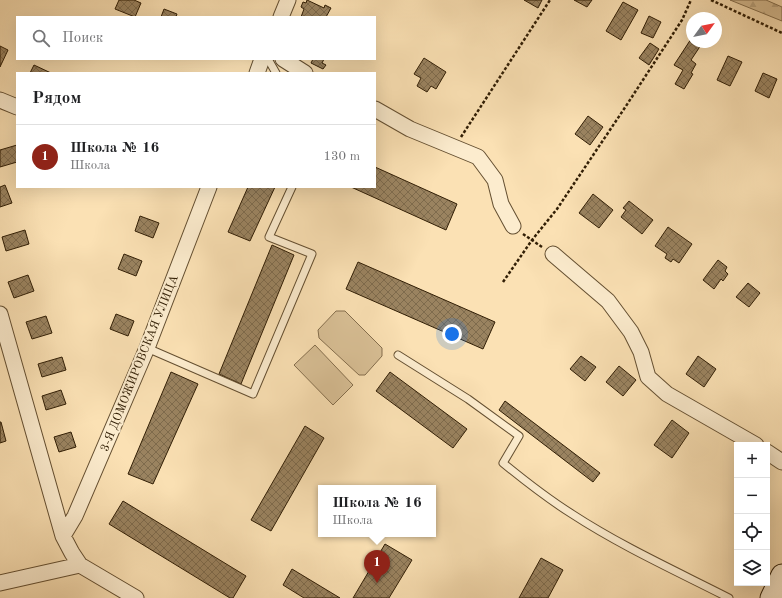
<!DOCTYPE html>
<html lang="ru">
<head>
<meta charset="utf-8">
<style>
  body { margin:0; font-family:"Old Standard TT",serif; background:#f2f2f2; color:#202124 }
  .controls { position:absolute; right:12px; bottom:12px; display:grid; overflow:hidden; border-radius:0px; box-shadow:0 4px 16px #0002 }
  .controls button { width:36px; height:36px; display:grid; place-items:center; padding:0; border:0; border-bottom:1px solid #e0e0e0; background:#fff; color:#202124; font:20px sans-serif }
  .compass { position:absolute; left:686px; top:12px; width:36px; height:36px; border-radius:50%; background:#fff; box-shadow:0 4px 16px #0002; rotate:57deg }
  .you { position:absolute; left:452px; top:334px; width:14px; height:14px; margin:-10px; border:3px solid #fff; border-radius:50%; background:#1a73e8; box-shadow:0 0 0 6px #1a73e833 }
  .badge { display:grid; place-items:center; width:26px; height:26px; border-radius:50%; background:#8f2418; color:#fff; font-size:13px; font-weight:700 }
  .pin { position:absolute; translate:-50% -33px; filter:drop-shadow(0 1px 2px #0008) }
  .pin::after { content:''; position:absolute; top:21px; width:14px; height:12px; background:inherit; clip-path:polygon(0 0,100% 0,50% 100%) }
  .popup { position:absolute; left:318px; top:485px; width:118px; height:52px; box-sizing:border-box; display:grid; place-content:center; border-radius:0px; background:#fff; filter:drop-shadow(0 1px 3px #0005); font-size:13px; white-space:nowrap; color:#757577 }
  .popup b { font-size:15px; color:#202124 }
  .popup::after { content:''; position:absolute; left:50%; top:100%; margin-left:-8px; border:8px solid transparent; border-top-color:#fff }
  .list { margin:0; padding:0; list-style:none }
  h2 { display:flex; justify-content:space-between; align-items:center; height:52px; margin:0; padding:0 16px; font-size:17px }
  h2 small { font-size:13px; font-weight:400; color:#757577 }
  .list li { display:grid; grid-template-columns:26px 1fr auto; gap:12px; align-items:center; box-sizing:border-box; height:64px; padding:0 16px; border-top:1px solid #e0e0e0 }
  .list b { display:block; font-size:15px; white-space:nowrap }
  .list p { margin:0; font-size:13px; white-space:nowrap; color:#757577 }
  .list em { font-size:13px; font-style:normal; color:#757577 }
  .icon { flex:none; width:22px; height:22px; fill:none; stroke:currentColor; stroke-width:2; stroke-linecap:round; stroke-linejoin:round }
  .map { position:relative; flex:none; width:782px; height:598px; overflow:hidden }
  .search { position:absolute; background:#fff; box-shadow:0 4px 16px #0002; left:16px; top:16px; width:360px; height:44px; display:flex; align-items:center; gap:10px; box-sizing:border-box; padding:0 14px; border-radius:0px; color:#757577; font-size:15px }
  .panel { position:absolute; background:#fff; box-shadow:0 4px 16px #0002; left:16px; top:72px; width:360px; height:116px; border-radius:0px }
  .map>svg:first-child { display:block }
  .forest { fill:url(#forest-firs); stroke:#856f4e }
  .garden { fill:#d9c096; stroke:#856f4e }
  .building { fill:url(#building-cross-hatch); stroke:#311e05 }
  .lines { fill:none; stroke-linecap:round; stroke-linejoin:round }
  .lane-casing { stroke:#644f31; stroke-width:9 }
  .street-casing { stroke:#644f31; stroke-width:17 }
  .secondary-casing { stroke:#311e05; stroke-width:23 }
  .path { stroke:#311e05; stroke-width:2.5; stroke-dasharray:3 2; stroke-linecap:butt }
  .lane { stroke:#fcecce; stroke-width:7 }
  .street { stroke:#fcecce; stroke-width:15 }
  .secondary { stroke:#fcecce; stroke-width:21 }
  .labels { text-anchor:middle; stroke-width:4; stroke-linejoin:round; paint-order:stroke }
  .street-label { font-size:12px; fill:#311e05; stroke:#fcecce }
</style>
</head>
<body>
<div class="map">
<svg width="782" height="598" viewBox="0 0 782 598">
  <defs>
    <pattern id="forest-firs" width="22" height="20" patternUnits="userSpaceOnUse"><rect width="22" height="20" fill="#d9c096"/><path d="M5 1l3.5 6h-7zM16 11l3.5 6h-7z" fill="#bba580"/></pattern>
    <pattern id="building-cross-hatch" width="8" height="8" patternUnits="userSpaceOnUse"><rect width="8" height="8" fill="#9a8360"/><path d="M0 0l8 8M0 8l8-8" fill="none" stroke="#7e6b4d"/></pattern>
  </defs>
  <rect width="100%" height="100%" fill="#fbe1b4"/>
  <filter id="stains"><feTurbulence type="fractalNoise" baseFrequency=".005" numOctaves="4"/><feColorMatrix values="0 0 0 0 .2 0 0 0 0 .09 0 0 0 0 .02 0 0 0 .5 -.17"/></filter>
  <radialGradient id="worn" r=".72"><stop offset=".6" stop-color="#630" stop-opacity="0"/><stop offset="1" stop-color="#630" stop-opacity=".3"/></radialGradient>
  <path class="forest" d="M730 0H766L782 7V21Z"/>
  <path class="garden" d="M336 311H345L382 348V356L365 375H359L319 338 318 330Z
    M315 345 353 385 333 405 294 365Z"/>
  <path class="building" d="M119 0H134L141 3 135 17 115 9Z
    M307 0 324 8 325 5 331 8 326 17H301L304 9 301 7 303 2 306 3Z
    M524 0H542L538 8Z
    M574 0H592L587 7Z
    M623 2 638 10 621 40 606 31Z
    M164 9 177 14 176 17H161Z
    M649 16 661 22 653 38 641 33Z
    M691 39 692 42H696L701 45 691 60 696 64 691 73 693 74 684 89 675 84 683 70 674 65Z
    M650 43 659 49 649 65 639 58Z
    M0 46 8 50 0 67Z
    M728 56 742 62 730 86 717 80Z
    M424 58 446 72 436 89 431 86 427 92 417 86 421 78 414 74Z
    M313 59H324L322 63 326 65 323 69 311 63Z
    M34 65 51 73H30Z
    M763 73 777 79 769 98 755 91Z
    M588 116 603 127 590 145 575 134Z
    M17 145V162L0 167V150Z
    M375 167 457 204 446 230 351 187H375Z
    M5 185 12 203 0 207V187Z
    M248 187H275L250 241 228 232Z
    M593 194 613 210 599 228 579 213Z
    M629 201 653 220 642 234 621 217 626 210 623 208Z
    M140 216 159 223 153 238 135 231Z
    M668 227 692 244 679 263 673 259 671 262 665 258 667 254 655 246Z
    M25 230 29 244 6 251 2 237Z
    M272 245 294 255 241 384 219 374Z
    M124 254 142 261 136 276 118 269Z
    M718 260 727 267 725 271 728 274 723 281 721 279 714 289 703 280Z
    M358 262 495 322 483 349 346 289Z
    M28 275 34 291 14 298 8 282Z
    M748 283 760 293 749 307 736 297Z
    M116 314 134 321 128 336 110 329Z
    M46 316 52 333 32 339 26 322Z
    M581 356 596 367 585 381 570 369Z
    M698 356 716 369 704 387 686 374Z
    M62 357 66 370 42 377 38 364Z
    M619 366 636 380 623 396 606 382Z
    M171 372 198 384 153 484 128 474Z
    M390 372 467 429 453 448 376 391Z
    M61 390 66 404 46 410 42 396Z
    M505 401 600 473 593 482 499 410Z
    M672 420 689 433 672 458 654 445Z
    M0 422H1L6 441 0 443Z
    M305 426 324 438 271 531 251 520Z
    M71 432 76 447 59 452 54 437Z
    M123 501 246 576 233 598H230L109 524Z
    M385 544 412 560 389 598H353Z
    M541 558 563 570 548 598H519Z
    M292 569 340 598H304L283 585Z"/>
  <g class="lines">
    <g class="lane-casing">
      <path id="lane" d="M268 59 276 73
        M147 348 253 394 312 254 269 237 292 187
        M398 355 468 399 519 436 503 463C525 481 548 499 572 514 621 546 676 571 729 598"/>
    </g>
    <g class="street-casing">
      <path id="street" d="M281 17 288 0
        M283 59 305 73
        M257 73 262 59
        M0 100 17 107
        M375 109 410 129 478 157 495 180 501 204 513 226
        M553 254 608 301 631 332 641 352 648 377 667 394 756 445
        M0 314 63 536 72 553 80 565 136 598
        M767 452 782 462
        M63 536 75 516 147 348 209 187
        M0 583 80 565"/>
    </g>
    <g class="secondary-casing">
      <path id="secondary" d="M771 598 782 575"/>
    </g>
    <path class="path" d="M711 0 782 33
      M461 137 550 0
      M523 234 542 247
      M503 282 532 240 557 209 626 106 682 20 691 0"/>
    <use href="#lane" class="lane"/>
    <use href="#street" class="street"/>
    <use href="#secondary" class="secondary"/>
  </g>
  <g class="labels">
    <g class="street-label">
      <text transform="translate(139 363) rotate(-68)" y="4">3-Я ДОМОЖИРОВСКАЯ УЛИЦА</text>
    </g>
  </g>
  <rect width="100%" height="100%" filter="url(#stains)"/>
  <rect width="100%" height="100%" fill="url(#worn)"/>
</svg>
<div class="controls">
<button>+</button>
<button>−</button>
<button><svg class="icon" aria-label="locate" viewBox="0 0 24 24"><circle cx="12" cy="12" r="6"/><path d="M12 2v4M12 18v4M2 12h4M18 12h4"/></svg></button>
<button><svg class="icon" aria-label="layers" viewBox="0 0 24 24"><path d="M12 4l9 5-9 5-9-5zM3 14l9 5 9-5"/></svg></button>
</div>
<svg class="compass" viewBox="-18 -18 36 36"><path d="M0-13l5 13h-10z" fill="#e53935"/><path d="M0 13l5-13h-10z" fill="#757577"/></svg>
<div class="you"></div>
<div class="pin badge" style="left:377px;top:583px">1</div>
<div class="popup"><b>Школа № 16</b>Школа</div>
<div class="search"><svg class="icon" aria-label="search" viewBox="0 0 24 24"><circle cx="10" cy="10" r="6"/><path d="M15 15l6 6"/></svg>Поиск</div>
<section class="panel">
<h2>Рядом<small></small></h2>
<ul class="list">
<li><span class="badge">1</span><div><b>Школа № 16</b><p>Школа</p></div><em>130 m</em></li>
</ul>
</section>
</div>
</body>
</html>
